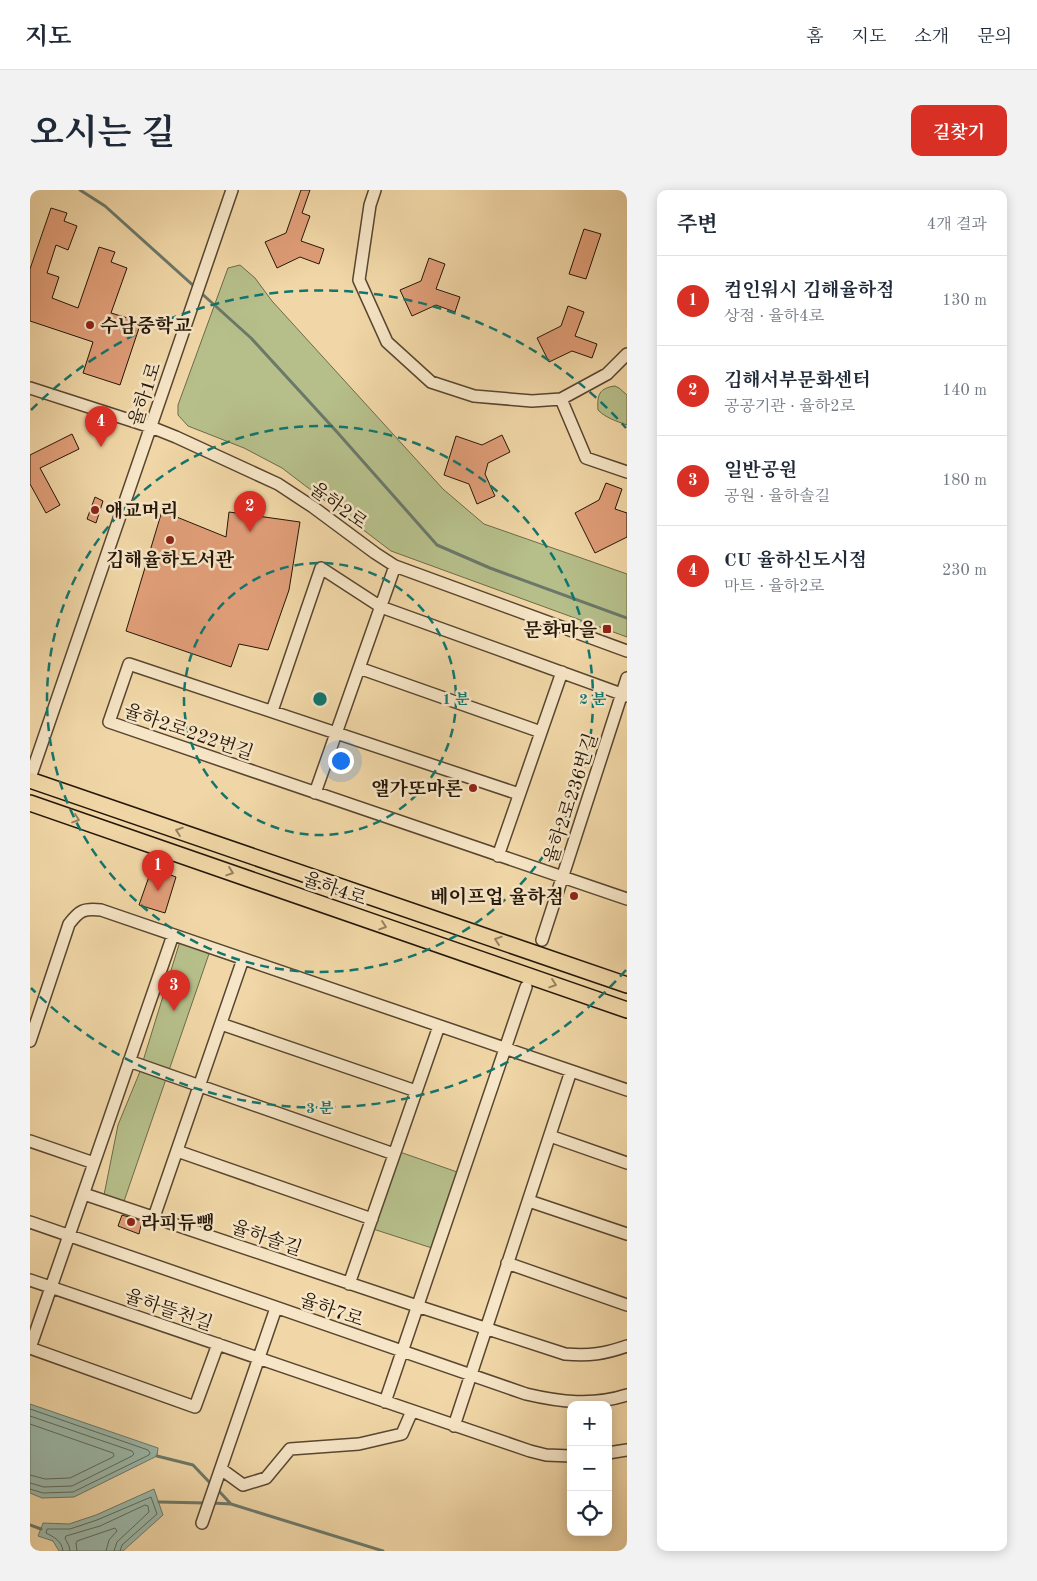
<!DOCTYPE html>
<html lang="ko">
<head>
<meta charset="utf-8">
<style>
  body { margin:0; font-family:"Old Standard TT","Noto Serif KR",serif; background:#f2f2f3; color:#1f2937 }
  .controls { position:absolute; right:15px; bottom:15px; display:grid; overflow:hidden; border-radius:10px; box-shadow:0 2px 12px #0003 }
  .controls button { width:45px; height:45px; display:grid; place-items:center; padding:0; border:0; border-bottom:1px solid #e0e1e3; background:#fff; color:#1f2937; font:25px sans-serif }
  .you { position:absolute; left:310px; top:570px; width:18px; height:18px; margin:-12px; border:4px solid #fff; border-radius:50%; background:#1a73e8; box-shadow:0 0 0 8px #1a73e833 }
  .badge { display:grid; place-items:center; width:32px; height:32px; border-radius:50%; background:#d93025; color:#fff; font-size:16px; font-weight:700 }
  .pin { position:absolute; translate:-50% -41px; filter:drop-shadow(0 1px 2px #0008) }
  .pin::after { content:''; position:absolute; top:26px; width:18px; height:15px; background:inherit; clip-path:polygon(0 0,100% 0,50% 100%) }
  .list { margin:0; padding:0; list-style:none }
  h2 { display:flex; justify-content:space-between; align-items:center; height:65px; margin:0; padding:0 20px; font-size:21px }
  h2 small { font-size:16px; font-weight:400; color:#747a83 }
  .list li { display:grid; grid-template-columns:32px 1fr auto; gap:15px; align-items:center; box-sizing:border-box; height:90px; padding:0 20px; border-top:1px solid #e0e1e3 }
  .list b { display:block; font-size:19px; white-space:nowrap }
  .list p { margin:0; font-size:16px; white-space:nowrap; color:#747a83 }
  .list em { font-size:16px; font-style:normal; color:#747a83 }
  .icon { flex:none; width:28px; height:28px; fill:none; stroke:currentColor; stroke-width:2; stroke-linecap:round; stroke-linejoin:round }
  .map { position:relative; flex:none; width:597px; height:1361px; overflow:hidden; border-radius:10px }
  header { display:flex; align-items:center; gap:30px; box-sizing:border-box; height:70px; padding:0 25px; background:#fff; border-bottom:1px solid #e0e1e3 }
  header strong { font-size:24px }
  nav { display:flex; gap:28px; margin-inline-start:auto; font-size:18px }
  .intro { display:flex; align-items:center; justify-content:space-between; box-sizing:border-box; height:120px; padding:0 30px }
  h1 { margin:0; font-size:35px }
  .button { padding:12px 22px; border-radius:10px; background:#d93025; color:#fff; font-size:18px; font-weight:700 }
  main { display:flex; gap:30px; padding:0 30px }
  aside { flex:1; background:#fff; border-radius:10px; box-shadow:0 2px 12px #0003 }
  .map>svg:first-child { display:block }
  .green { fill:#b6bf8a; stroke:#6d6a49 }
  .water { fill:#9bb9ab; stroke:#6b786a }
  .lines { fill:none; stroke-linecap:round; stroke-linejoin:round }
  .shore { stroke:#60685a; stroke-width:1 }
  .stream { stroke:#6b786a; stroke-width:3 }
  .building { fill:#e09e78; stroke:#241608 }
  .minor-casing { stroke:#574630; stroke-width:14 }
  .major-casing { stroke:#241608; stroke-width:18 }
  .minor { stroke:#f6e5c6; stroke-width:11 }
  .major { stroke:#f1d7a7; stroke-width:15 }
  .oneway { stroke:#95805f }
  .ring { fill:none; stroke:#0f766e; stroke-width:2.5; stroke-dasharray:9 6 }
  .poi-dot { fill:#8f2418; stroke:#f6e5c6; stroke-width:2 }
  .labels { text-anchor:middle; stroke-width:5; stroke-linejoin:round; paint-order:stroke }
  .poi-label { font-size:19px; font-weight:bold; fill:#241608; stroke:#f6e5c6; text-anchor:start }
  .street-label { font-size:19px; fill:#241608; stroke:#f6e5c6 }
  .centre { fill:#0f766e; stroke:#f6e5c6; stroke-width:2.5 }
  .ring-label { font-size:15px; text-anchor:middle; font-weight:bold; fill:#0f766e; stroke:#f6e5c6; stroke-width:5; stroke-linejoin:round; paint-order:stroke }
</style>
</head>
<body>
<header>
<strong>지도</strong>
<nav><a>홈</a><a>지도</a><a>소개</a><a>문의</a></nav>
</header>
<div class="intro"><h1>오시는 길</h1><a class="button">길찾기</a></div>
<main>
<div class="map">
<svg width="597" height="1361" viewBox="0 0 597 1361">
  <rect width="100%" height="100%" fill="#f1d7a7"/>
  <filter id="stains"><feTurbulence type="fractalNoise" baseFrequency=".004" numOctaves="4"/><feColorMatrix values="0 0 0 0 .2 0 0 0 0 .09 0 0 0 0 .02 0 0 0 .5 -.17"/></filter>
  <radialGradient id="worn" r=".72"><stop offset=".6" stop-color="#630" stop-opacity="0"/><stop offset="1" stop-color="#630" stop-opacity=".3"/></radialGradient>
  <path class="green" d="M210 75 225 88 242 111 413 299 454 334 597 384V447L361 361 252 278 214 258 158 236 148 225V215L198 78Z
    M585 196 589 198 597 205V235C586 231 576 228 568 220 567 205 569 198 585 196Z
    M151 748 181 758 92 1017 73 1010 88 935 109 884Z
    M367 961 430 983 405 1059 340 1038Z"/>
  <path class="water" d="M0 1214 128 1258 127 1266 44 1307 12 1308 0 1303Z
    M124 1299 133 1325 93 1361H29L23 1351 8 1346 13 1333 39 1334 66 1325Z"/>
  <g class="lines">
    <path class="shore" d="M0 1219 118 1260 120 1263 119 1265 43 1302 13 1303 0 1299
      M0 1226 102 1261 104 1264 102 1266 42 1296 14 1297 0 1293
      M0 1234 83 1263 84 1265 83 1267 40 1288 15 1289 0 1285
      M33 1361C32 1351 24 1347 16 1343L17 1339H40L67 1330 121 1307 127 1324 92 1355 90 1361
      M40 1361 39 1356 35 1348 36 1346 70 1336 115 1315 118 1316 119 1322 87 1352 84 1361
      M47 1361 46 1353 47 1351 85 1338 87 1341 79 1350 76 1361"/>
    <path class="stream" d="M50 0 75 16 166 98
      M170 102 221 148 307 242 407 355 460 378 597 428
      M127 1266 163 1275 182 1295
      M187 1299 201 1314
      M129 1312 176 1313
      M182 1313 201 1314 353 1361
      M0 1335 11 1339"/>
  </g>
  <path class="building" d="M271 0H280L272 23 280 26 271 51 294 59 289 74 270 67 247 78 235 52 256 43Z
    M21 18 37 23 34 31 47 36 38 60 26 55 17 83 29 87 22 108 48 118 69 57 85 62 81 72 97 78 81 123 111 132 90 195 53 183 63 152 0 131V79Z
    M554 39 571 44 556 89 539 84Z
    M399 68 415 74 406 99 430 107 425 122 406 115 382 126 370 100 391 91Z
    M538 116 554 122 545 146 567 154 562 168 542 161 519 172 507 148 531 136Z
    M42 244 49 259 10 278 30 315 16 323 0 294V265Z
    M472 245 480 262 458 273 455 284 465 306 447 314 439 294 414 285 426 246 452 255Z
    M576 293 592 299 585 319 597 323V347L565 363 545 323 569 310Z
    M65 307 73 311 66 333 57 329Z
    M132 321 196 347 199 322 270 332 259 400 238 460 209 454 201 477 96 441Z
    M122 678 146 687 135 723 109 715Z
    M92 1025 112 1031 109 1044 88 1036Z"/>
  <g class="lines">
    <g class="minor-casing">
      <path id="minor" d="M345 0 340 15 329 90 357 152 401 192 444 206 502 211 531 209 577 184 597 164
        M0 198 121 237 146 247 248 294 283 317 345 363 365 376 597 461
        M531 209 556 268 597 282
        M329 478 511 542
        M242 521 291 378 351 417 597 506
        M0 588 202 0
        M285 603 365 376
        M489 604 99 474 79 532 597 709
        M468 666 532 482
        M512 750 597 488
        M191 834 386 901
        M0 851 39 734C49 721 53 718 71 720L597 900
        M99 871 364 964
        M520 946 597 973
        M0 951 64 973
        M147 961 342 1029
        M54 1004 387 1116 535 1164C560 1166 574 1164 597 1156
        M499 1011 597 1044
        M124 1027 213 769
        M0 1032 496 1204C530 1212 563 1216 597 1205
        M477 1073 597 1115
        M0 1090 500 1261 516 1265 541 1266
        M319 1094 409 836
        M0 1158 143 745
        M0 1158 165 1217 188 1154
        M355 1212 496 797
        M424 1236 541 881
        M578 1263 597 1260
        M191 1279 213 1295 236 1288 260 1259 329 1254 372 1244 382 1221
        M172 1333 246 1118"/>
    </g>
    <g class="major-casing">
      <path id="major" d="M0 590 597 795
        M0 613 597 820"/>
    </g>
    <use href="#minor" class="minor"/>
    <use href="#major" class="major"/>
  </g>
  <defs><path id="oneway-chevron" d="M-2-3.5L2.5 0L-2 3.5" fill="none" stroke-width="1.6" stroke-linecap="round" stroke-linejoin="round" transform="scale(1.25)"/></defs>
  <g class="oneway">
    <use href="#oneway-chevron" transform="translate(46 629) rotate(19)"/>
    <use href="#oneway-chevron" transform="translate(149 641) rotate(-161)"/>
    <use href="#oneway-chevron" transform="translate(200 682) rotate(19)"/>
    <use href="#oneway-chevron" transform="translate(353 736) rotate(19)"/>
    <use href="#oneway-chevron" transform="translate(468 750) rotate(-161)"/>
    <use href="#oneway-chevron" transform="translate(523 794) rotate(19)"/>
  </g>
  <g class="ring">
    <circle cx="290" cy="509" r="136"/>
    <circle cx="290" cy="509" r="273"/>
    <path d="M596 780A409 409 0 0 1 1 798M1 220A409 409 0 0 1 596 238"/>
  </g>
  <g class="poi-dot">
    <circle cx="60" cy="135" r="5"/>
    <circle cx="65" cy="320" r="5"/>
    <circle cx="140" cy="350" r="5"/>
    <rect x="572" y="434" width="10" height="10" rx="2.5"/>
    <circle cx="443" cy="598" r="5"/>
    <circle cx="544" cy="706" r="5"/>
    <circle cx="101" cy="1032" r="5"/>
  </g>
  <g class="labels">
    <g class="poi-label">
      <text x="70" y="142">수남중학교</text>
      <text x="75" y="327">애교머리</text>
      <text x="140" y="376" text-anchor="middle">김해율하도서관</text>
      <text x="567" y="446" text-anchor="end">문화마을</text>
      <text x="433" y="605" text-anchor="end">앨가또마론</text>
      <text x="534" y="713" text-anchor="end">베이프업 율하점</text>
      <text x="111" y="1039">라피듀뺑</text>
    </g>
    <g class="street-label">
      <text transform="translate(114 204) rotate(-72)" y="7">율하1로</text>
      <text transform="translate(309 315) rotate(36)" y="7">율하2로</text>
      <text transform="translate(159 541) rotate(19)" y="7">율하2로222번길</text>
      <text transform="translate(540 608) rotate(-72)" y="7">율하2로236번길</text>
      <text transform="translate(305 698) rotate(19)" y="7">율하4로</text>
      <text transform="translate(237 1047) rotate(19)" y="7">율하솔길</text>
      <text transform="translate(139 1119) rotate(19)" y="7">율하뜰천길</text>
      <text transform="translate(302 1119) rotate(19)" y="7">율하7로</text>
    </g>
  </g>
  <circle cx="290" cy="509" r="8" class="centre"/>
  <g class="ring-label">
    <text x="426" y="514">1 분</text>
    <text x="563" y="514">2 분</text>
    <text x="290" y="923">3 분</text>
  </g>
  <rect width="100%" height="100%" filter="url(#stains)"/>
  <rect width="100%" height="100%" fill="url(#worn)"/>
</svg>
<div class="controls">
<button>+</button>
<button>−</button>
<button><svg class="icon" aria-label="locate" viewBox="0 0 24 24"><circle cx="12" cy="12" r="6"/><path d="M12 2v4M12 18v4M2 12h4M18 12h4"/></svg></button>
</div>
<div class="you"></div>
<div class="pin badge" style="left:128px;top:701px">1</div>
<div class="pin badge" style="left:220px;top:342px">2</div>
<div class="pin badge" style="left:144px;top:821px">3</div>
<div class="pin badge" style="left:71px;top:257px">4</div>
</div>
<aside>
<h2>주변<small>4개 결과</small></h2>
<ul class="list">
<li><span class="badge">1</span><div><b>컴인워시 김해율하점</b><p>상점 · 율하4로</p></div><em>130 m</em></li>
<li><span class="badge">2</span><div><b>김해서부문화센터</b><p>공공기관 · 율하2로</p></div><em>140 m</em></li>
<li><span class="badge">3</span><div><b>일반공원</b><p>공원 · 율하솔길</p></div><em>180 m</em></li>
<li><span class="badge">4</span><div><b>CU 율하신도시점</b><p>마트 · 율하2로</p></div><em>230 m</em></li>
</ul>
</aside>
</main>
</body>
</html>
